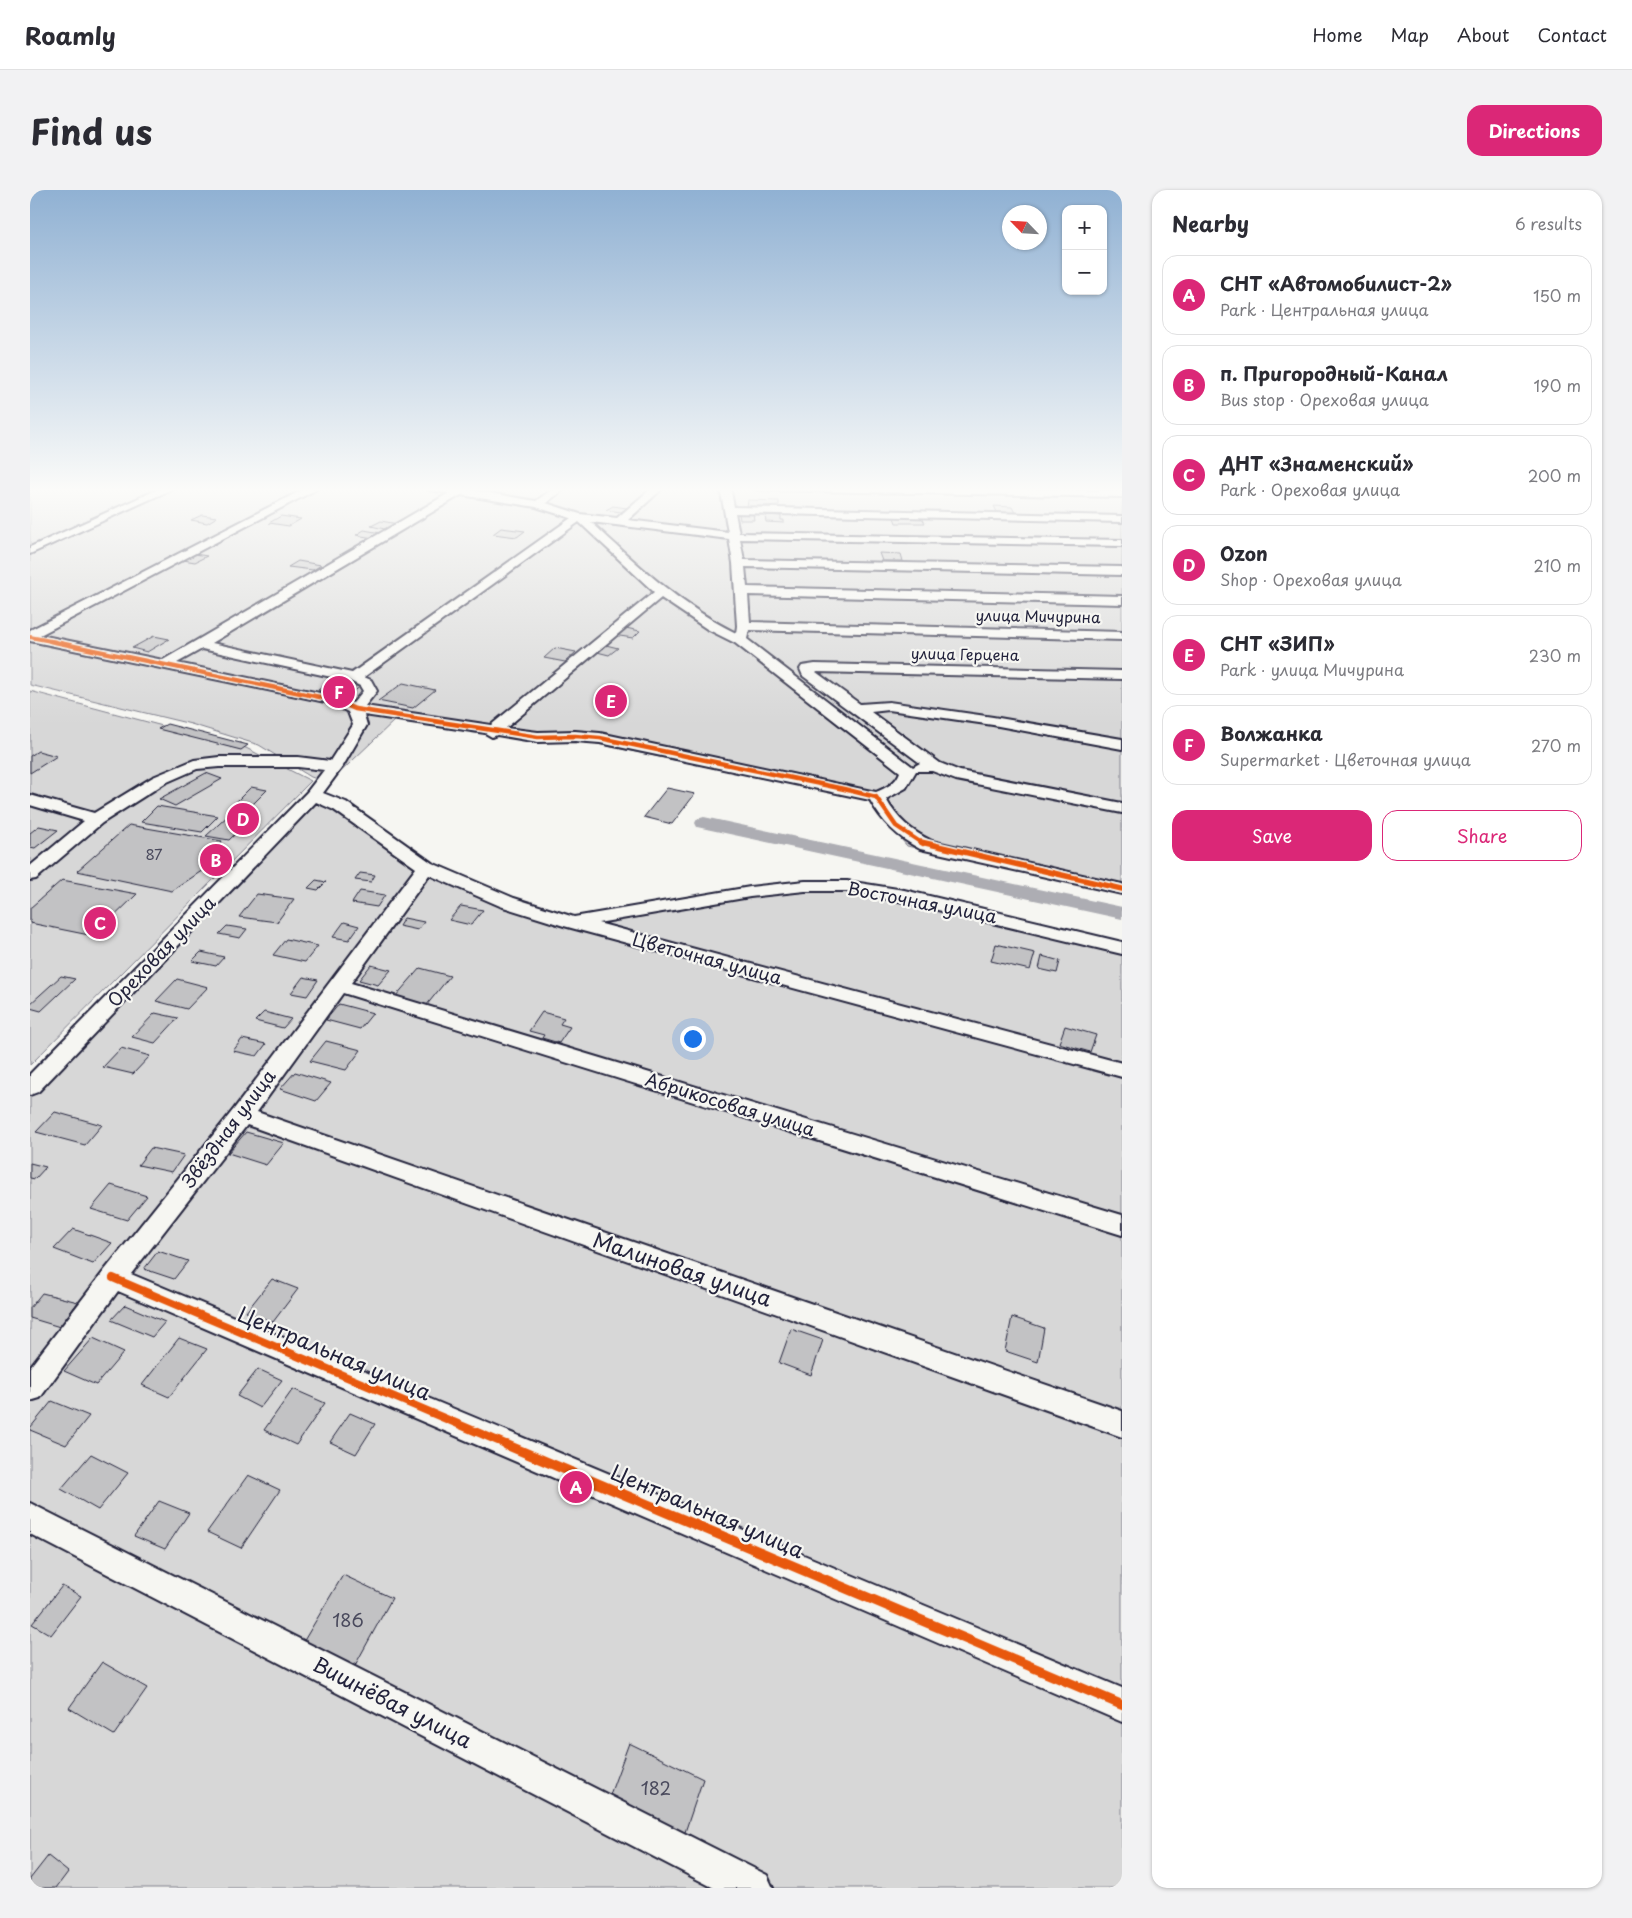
<!DOCTYPE html>
<html lang="en">
<head>
<meta charset="utf-8">
<style>
  body { margin:0; font-family:"Playpen Sans",sans-serif; background:#f2f2f3; color:#2b2b33 }
  .controls { position:absolute; right:15px; top:15px; display:grid; overflow:hidden; border-radius:10px; box-shadow:0 1px 4px #0004 }
  .controls button { width:45px; height:45px; display:grid; place-items:center; padding:0; border:0; border-bottom:1px solid #e1e1e2; background:#fff; color:#2b2b33; font:25px sans-serif }
  .compass { position:absolute; left:972px; top:15px; width:45px; height:45px; border-radius:50%; background:#fff; box-shadow:0 1px 4px #0004; rotate:295deg }
  .you { position:absolute; left:662px; top:848px; width:18px; height:18px; margin:-12px; border:4px solid #fff; border-radius:50%; background:#1a73e8; box-shadow:0 0 0 8px #1a73e833 }
  .badge { display:grid; place-items:center; width:32px; height:32px; border-radius:50%; background:#db2777; color:#fff; font-size:16px; font-weight:700 }
  .pin { position:absolute; translate:-50% -50%; border:2px solid #fff; box-shadow:0 1px 5px #0006 }
  .list { margin:0; padding:0; list-style:none }
  h2 { display:flex; justify-content:space-between; align-items:center; height:65px; margin:0; padding:0 20px; font-size:21px }
  h2 small { font-size:16px; font-weight:400; color:#7c7c81 }
  .list li { display:grid; grid-template-columns:32px 1fr auto; gap:15px; align-items:center; box-sizing:border-box; height:80px; margin:0 10px 10px; padding:0 10px; border:1px solid #e1e1e2; border-radius:15px }
  .list b { display:block; font-size:19px; white-space:nowrap }
  .list p { margin:0; font-size:16px; white-space:nowrap; color:#7c7c81 }
  .list em { font-size:16px; font-style:normal; color:#7c7c81 }
  .actions { display:flex; gap:10px; padding:15px 20px }
  .actions a { flex:1; padding:11px 0; border:1px solid #db2777; border-radius:15px; text-align:center; font-size:18px; color:#db2777 }
  .actions .main { background:#db2777; color:#fff }
  .map { position:relative; flex:none; width:1092px; height:1698px; overflow:hidden; border-radius:15px }
  header { display:flex; align-items:center; gap:30px; box-sizing:border-box; height:70px; padding:0 25px; background:#fff; border-bottom:1px solid #e1e1e2 }
  header strong { font-size:24px }
  nav { display:flex; gap:28px; margin-inline-start:auto; font-size:18px }
  .intro { display:flex; align-items:center; justify-content:space-between; box-sizing:border-box; height:120px; padding:0 30px }
  h1 { margin:0; font-size:35px }
  .button { padding:12px 22px; border-radius:15px; background:#db2777; color:#fff; font-size:18px; font-weight:700 }
  main { display:flex; gap:30px; padding:0 30px }
  aside { flex:1; background:#fff; border-radius:15px; box-shadow:0 1px 4px #0004 }
  .map>svg:first-child { display:block }
  .green { fill:#d7d7d7; stroke:#7c7c89 }
  .lines { fill:none; stroke-linecap:round; stroke-linejoin:round }
  .canal { fill:#adadb3; fill-rule:evenodd }
  .building { fill:#c2c2c4; stroke:#22223b }
  .minor-casing { stroke:#22223b; stroke-width:4 }
  .minor { fill:#f6f6f2; fill-rule:evenodd }
  .cycleway-far4-casing { stroke:#f6f6f2; stroke-width:5.5 }
  .cycleway-far3-casing { stroke:#f6f6f2; stroke-width:7 }
  .cycleway-far2-casing { stroke:#f6f6f2; stroke-width:9 }
  .cycleway-far1-casing { stroke:#f6f6f2; stroke-width:11 }
  .cycleway-casing { stroke:#f6f6f2; stroke-width:13 }
  .cycleway-far4 { stroke:#e8590c; stroke-width:4 }
  .cycleway-far3 { stroke:#e8590c; stroke-width:4.5 }
  .cycleway-far2 { stroke:#e8590c; stroke-width:5.5 }
  .cycleway-far1 { stroke:#e8590c; stroke-width:8 }
  .cycleway { stroke:#e8590c; stroke-width:10 }
  .labels { text-anchor:middle; stroke-width:4.5; stroke-linejoin:round; paint-order:stroke }
  .far-street-label { font-size:15px; fill:#22223b; stroke:#f6f6f2 }
  .number-label { font-size:15px; fill:#4a4a5d }
  .street-label { font-size:18px; fill:#22223b; stroke:#f6f6f2 }
  .near-number-label { font-size:18px; fill:#4a4a5d }
  .near-street-label { font-size:21px; fill:#22223b; stroke:#f6f6f2 }
</style>
</head>
<body>
<header>
<strong>Roamly</strong>
<nav><a>Home</a><a>Map</a><a>About</a><a>Contact</a></nav>
</header>
<div class="intro"><h1>Find us</h1><a class="button">Directions</a></div>
<main>
<div class="map">
<svg width="1092" height="1698" viewBox="0 0 1092 1698">
  <rect width="100%" height="100%" fill="#f6f6f2"/>
  <filter id="ink" filterUnits="userSpaceOnUse"><feTurbulence type="fractalNoise" baseFrequency=".02" numOctaves="2"/><feDisplacementMap in="SourceGraphic" scale="10" xChannelSelector="R" yChannelSelector="G"/><feConvolveMatrix kernelMatrix="1 2 1 2 8 2 1 2 1" color-interpolation-filters="sRGB"/></filter>
  <g filter="url(#ink)">
    <path class="green" d="M0 297H1092V704L877 656 838 610 548 550H490L367 528 299 593 281 587 229 555 161 534 0 495Z
      M0 501 216 558 281 591 0 875Z
      M283 605 396 677 541 732 720 702 817 696 1092 758V1698H0V897Z"/>
    <g class="lines">
      <path class="canal" d="M674 627 1092 717V729L667 637 665 633 667 629Z"/>
    </g>
    <path class="building" d="M718 310 749 311V315L717 317Z
      M583 316 597 318 591 322 576 320Z
      M964 316 982 317 985 323 967 322Z
      M709 323H723L724 330H710Z
      M172 325 187 327 177 333 161 330Z
      M735 325 751 326V330H754V333L736 332Z
      M863 325 891 326 895 333H866Z
      M251 326 271 329 259 336 239 333Z
      M351 331 368 334 359 340 341 336Z
      M471 338 495 341 487 347 463 344Z
      M334 340 351 343 343 348 326 345Z
      M849 363 871 364 873 371H852Z
      M165 364 177 366 165 372 153 370Z
      M268 371 291 375 283 380 258 377Z
      M591 437 610 441 603 448 583 445Z
      M124 446 139 449 117 462 102 458Z
      M572 454 588 458 579 465 563 461Z
      M525 458 546 462 535 472 514 468Z
      M301 490 330 497 317 506 288 500Z
      M373 493 405 500 383 518 348 511Z
      M137 534 218 555 211 560 128 539Z
      M8 561 27 566 0 583V566Z
      M176 583 192 589 145 616 129 609Z
      M221 597 237 600 220 617 204 614Z
      M637 598 665 604 642 634 614 627Z
      M127 616 188 626 172 642 111 632Z
      M201 623 223 627 199 650 176 646Z
      M99 635 192 651 176 678 142 701 47 681Z
      M9 636 28 640 5 658 0 657V643Z
      M330 683 345 685 341 692 325 690Z
      M32 690 107 704 64 746 0 733V718Z
      M286 690 296 692 288 700 278 698Z
      M330 701 355 705 347 717 322 713Z
      M227 704 264 709 247 732 209 727Z
      M431 716 453 720 441 735 419 730Z
      M374 728 394 732 388 740 369 736Z
      M314 732 329 736 319 750 303 747Z
      M197 736 217 739 210 748 189 744Z
      M256 749 288 756 275 772 243 765Z
      M966 754 1005 763 1000 780 961 771Z
      M171 762 194 767 186 776 162 771Z
      M1012 766 1030 771 1027 783 1009 779Z
      M341 775 361 780 348 795 329 790Z
      M390 778 420 786 396 816 365 807Z
      M31 786 45 789 11 821 0 818V814Z
      M273 787 288 790 277 806 261 803Z
      M147 789 178 797 157 819 126 811Z
      M309 814 343 823 330 839 296 830Z
      M234 822 261 829 253 838 225 831Z
      M512 822 534 828 530 834 540 837 529 853 512 848 514 845 499 841Z
      M125 823 148 828 125 853 102 847Z
      M1035 836 1066 845 1060 862 1029 853Z
      M212 849 236 854 227 866 203 861Z
      M296 851 331 860 316 880 280 871Z
      M91 858 120 866 103 884 73 877Z
      M265 882 301 893 286 911 250 899Z
      M25 922 72 935 55 955 6 942Z
      M216 942 254 953 236 975 198 963Z
      M121 958 154 965 142 982 108 975Z
      M0 973 16 977 5 989 0 988Z
      M81 995 117 1006 97 1030 61 1019Z
      M43 1039 82 1053 63 1074 24 1059Z
      M128 1061 158 1071 144 1089 114 1079Z
      M242 1089 268 1099 243 1132 216 1122Z
      M12 1103 48 1112 30 1137 0 1128V1118Z
      M95 1115 135 1132 122 1147 81 1130Z
      M982 1127 1014 1138 1008 1172 975 1161Z
      M761 1139 793 1150 781 1185 749 1173Z
      M63 1148 94 1162 66 1195 34 1181Z
      M149 1148 177 1159 139 1207 112 1195Z
      M228 1179 252 1190 230 1218 207 1206Z
      M263 1199 295 1213 266 1255 234 1240Z
      M22 1211 59 1226 36 1255 0 1240V1238Z
      M320 1223 345 1234 326 1264 300 1252Z
      M61 1264 98 1283 68 1320 31 1299Z
      M218 1285 250 1300 211 1358 177 1342Z
      M129 1311 159 1323 135 1359 104 1346Z
      M313 1385 362 1408 323 1479 272 1454Z
      M32 1396 51 1406 21 1445 2 1434Z
      M72 1472 117 1498 84 1545 39 1518Z
      M599 1553 673 1589 653 1648 578 1610Z
      M18 1666 38 1682 26 1698H0V1689Z"/>
    <g class="lines">
      <g class="minor-casing">
        <path id="minor" d="M133 297H147L0 364V357Z
          M278 297H291L10 445 133 470 419 303 399 300 394 297 430 298 506 311 525 297H537L516 313 550 324 587 328 623 297H634L598 330 698 342 690 297H700L704 317 1092 326V332L705 323 709 343 1092 350V356L710 349 714 370 1092 377V385L715 377 717 397 1092 406V414L718 405 720 432 1092 442V450L719 440 717 449 883 577 890 573 773 486 770 479 772 476 785 474 1092 481V489L786 482 830 514 859 512 963 527 1092 549V559L963 535 859 520 841 522 910 573 930 581 1092 613V623L926 590 902 581H886L876 598 856 609C867 629 881 641 902 651L1092 694V704L890 659C867 647 852 632 840 610L570 553 545 551 508 552 467 545 462 547 455 543 334 525 337 535 313 576 293 603 316 612 402 673 484 708 544 727 720 697 775 691H817L874 700 1092 752V764L874 712 817 701H775L720 707 568 733 1092 873V887L534 736 470 716 399 685 321 793 1092 1025V1045L313 803 227 922 1092 1221V1247L217 935 101 1084 1092 1498V1532L88 1101 10 1208 0 1211V1177L74 1081 204 919 386 678 304 620 286 612 8 902 0 905V884L277 602 294 580 268 577H189L167 579 135 593 72 633 6 689 0 690V676L54 631 0 615V605L64 623 123 587 164 570 189 567H268L300 571 323 535 318 522 300 513 0 451V440ZM431 305 506 317 541 328 322 483 182 453ZM549 332 624 402 461 535 335 516 347 501 341 490 334 487ZM561 332 699 349 703 373 707 436 706 443C648 414 607 374 561 332ZM631 408 677 439 705 453 870 582C866 593 856 598 846 602L570 543 545 541 508 542 476 538ZM172 459 320 491 330 496 333 501 323 513 304 506 147 473Z
          M723 297H897L1092 301V307L728 300Z
          M0 1313 737 1685 743 1698H684L0 1344Z"/>
      </g>
      <use href="#minor" class="minor"/>
      <g class="cycleway-far4-casing">
        <path id="cycleway-far4" d="M0 447 26 452"/>
      </g>
      <g class="cycleway-far3-casing">
        <path id="cycleway-far3" d="M20 451 304 510 325 519 508 547 545 546 570 548 814 599 846 607 866 636 893 654"/>
      </g>
      <g class="cycleway-far2-casing">
        <path id="cycleway-far2" d="M891 652 1092 699"/>
      </g>
      <g class="cycleway-far1-casing">
        <path id="cycleway-far1" d="M83 1088 480 1256"/>
      </g>
      <g class="cycleway-casing">
        <path id="cycleway" d="M477 1255 1092 1515"/>
      </g>
      <use href="#cycleway-far4" class="cycleway-far4"/>
      <use href="#cycleway-far3" class="cycleway-far3"/>
      <use href="#cycleway-far2" class="cycleway-far2"/>
      <use href="#cycleway-far1" class="cycleway-far1"/>
      <use href="#cycleway" class="cycleway"/>
    </g>
  </g>
  <linearGradient id="sky" x2="0" y2="1"><stop stop-color="#90b1d3"/><stop offset="0.56" stop-color="#fbfbf9"/><stop offset="1" stop-color="#fbfbf9" stop-opacity="0"/></linearGradient>
  <rect width="1092" height="535" fill="url(#sky)"/>
  <g class="labels">
    <g class="far-street-label">
      <text transform="translate(1008 427) rotate(1)" y="5">улица Мичурина</text>
      <text transform="translate(935 465) rotate(1)" y="5">улица Герцена</text>
    </g>
    <g class="number-label">
      <text x="124" y="670">87</text>
    </g>
    <g class="street-label">
      <text transform="translate(892 713) rotate(11)" y="6">Восточная улица</text>
      <text transform="translate(132 762) rotate(-46)" y="6">Ореховая улица</text>
      <text transform="translate(677 769) rotate(15)" y="6">Цветочная улица</text>
      <text transform="translate(700 915) rotate(17)" y="6">Абрикосовая улица</text>
      <text transform="translate(199 939) rotate(-53)" y="6">Звёздная улица</text>
    </g>
    <g class="near-number-label">
      <text x="318" y="1437">186</text>
      <text x="626" y="1605">182</text>
    </g>
    <g class="near-street-label">
      <text transform="translate(652 1080) rotate(19)" y="7">Малиновая улица</text>
      <text transform="translate(304 1164) rotate(23)" y="7">Центральная улица</text>
      <text transform="translate(677 1322) rotate(23)" y="7">Центральная улица</text>
      <text transform="translate(362 1513) rotate(27)" y="7">Вишнёвая улица</text>
    </g>
  </g>
</svg>
<div class="controls">
<button>+</button>
<button>−</button>
</div>
<svg class="compass" viewBox="-18 -18 36 36"><path d="M0-13l5 13h-10z" fill="#e53935"/><path d="M0 13l5-13h-10z" fill="#7c7c81"/></svg>
<div class="you"></div>
<div class="pin badge" style="left:546px;top:1297px">A</div>
<div class="pin badge" style="left:186px;top:670px">B</div>
<div class="pin badge" style="left:70px;top:733px">C</div>
<div class="pin badge" style="left:213px;top:629px">D</div>
<div class="pin badge" style="left:581px;top:511px">E</div>
<div class="pin badge" style="left:309px;top:502px">F</div>
</div>
<aside>
<h2>Nearby<small>6 results</small></h2>
<ul class="list">
<li><span class="badge">A</span><div><b>СНТ «Автомобилист-2»</b><p>Park · Центральная улица</p></div><em>150 m</em></li>
<li><span class="badge">B</span><div><b>п. Пригородный-Канал</b><p>Bus stop · Ореховая улица</p></div><em>190 m</em></li>
<li><span class="badge">C</span><div><b>ДНТ «Знаменский»</b><p>Park · Ореховая улица</p></div><em>200 m</em></li>
<li><span class="badge">D</span><div><b>Ozon</b><p>Shop · Ореховая улица</p></div><em>210 m</em></li>
<li><span class="badge">E</span><div><b>СНТ «ЗИП»</b><p>Park · улица Мичурина</p></div><em>230 m</em></li>
<li><span class="badge">F</span><div><b>Волжанка</b><p>Supermarket · Цветочная улица</p></div><em>270 m</em></li>
</ul>
<div class="actions"><a class="main">Save</a><a>Share</a></div>
</aside>
</main>
</body>
</html>
